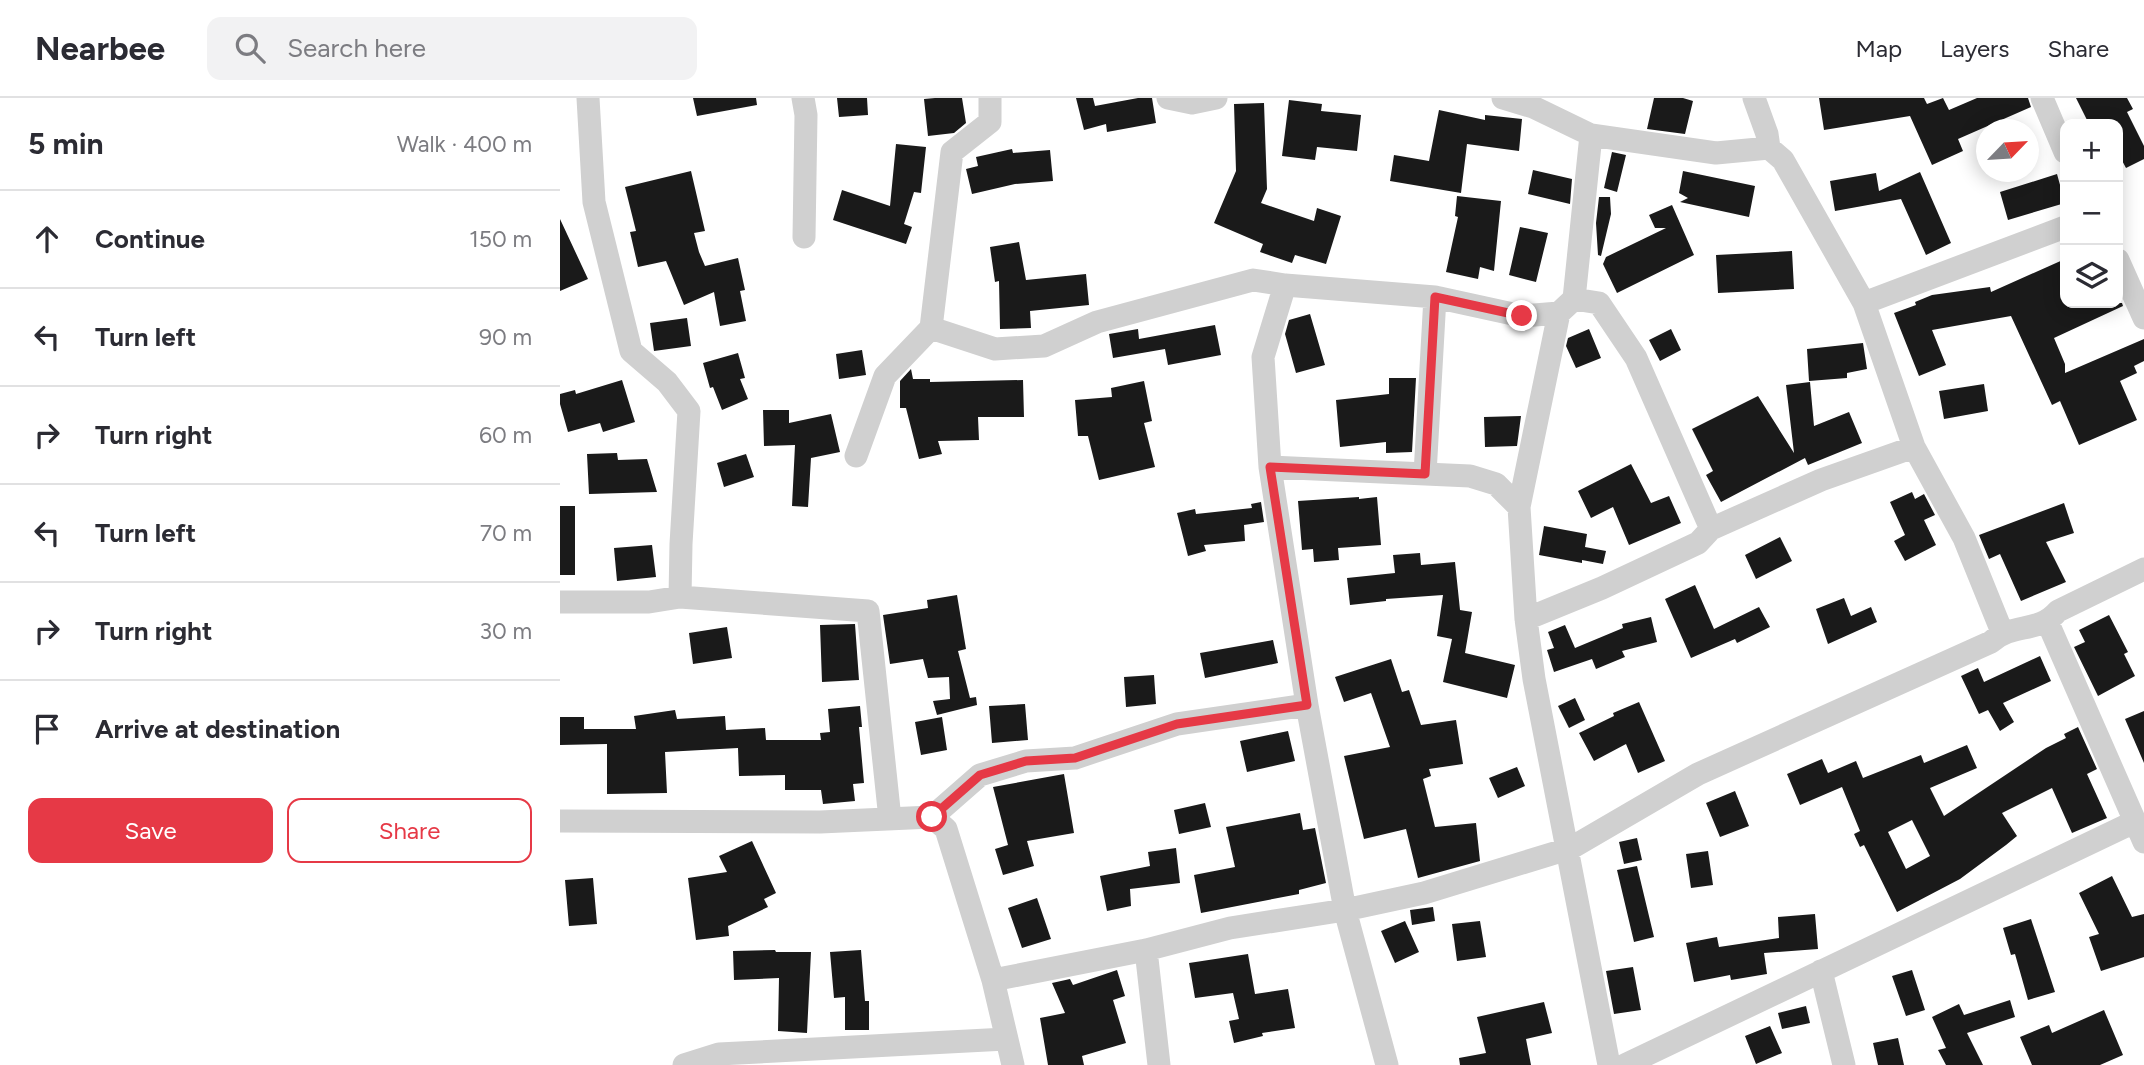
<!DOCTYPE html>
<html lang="en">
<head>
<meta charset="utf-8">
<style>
  body { margin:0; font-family:Figtree,sans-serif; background:#f2f2f3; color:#2b2b33 }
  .controls { position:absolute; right:21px; top:21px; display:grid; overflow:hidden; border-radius:14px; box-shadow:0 4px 18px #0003 }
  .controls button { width:63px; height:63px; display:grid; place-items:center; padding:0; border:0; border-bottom:2px solid #e1e1e2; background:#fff; color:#2b2b33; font:35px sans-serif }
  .compass { position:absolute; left:1416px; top:21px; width:63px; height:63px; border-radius:50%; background:#fff; box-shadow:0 4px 18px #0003; rotate:65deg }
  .stop { position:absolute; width:21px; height:21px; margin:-16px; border:5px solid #e63946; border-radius:50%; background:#fff }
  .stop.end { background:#e63946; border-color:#fff; box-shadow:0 2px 7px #0008 }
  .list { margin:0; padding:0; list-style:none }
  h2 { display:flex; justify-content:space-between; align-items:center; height:91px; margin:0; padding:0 28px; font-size:30px }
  h2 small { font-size:23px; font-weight:400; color:#7c7c81 }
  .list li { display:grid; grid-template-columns:46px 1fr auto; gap:21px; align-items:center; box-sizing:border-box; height:98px; padding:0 28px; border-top:2px solid #e1e1e2 }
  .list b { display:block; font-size:26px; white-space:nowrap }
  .list em { font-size:23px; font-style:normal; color:#7c7c81 }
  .actions { display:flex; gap:14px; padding:21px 28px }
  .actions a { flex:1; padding:16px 0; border:2px solid #e63946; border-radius:14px; text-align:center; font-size:24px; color:#e63946 }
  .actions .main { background:#e63946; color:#fff }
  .icon { flex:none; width:38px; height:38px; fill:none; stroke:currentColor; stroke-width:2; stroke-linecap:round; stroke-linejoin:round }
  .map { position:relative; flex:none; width:1584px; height:967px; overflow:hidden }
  header { display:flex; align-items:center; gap:42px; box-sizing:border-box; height:98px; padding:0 35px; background:#fff; border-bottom:2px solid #e1e1e2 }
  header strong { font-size:33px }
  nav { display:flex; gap:38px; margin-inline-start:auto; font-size:24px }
  .search { width:490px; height:63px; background:#f2f2f3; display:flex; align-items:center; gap:18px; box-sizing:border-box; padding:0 24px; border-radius:14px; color:#7c7c81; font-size:26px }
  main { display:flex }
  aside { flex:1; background:#fff }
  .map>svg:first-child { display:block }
  .building { fill:#1a1a1a; fill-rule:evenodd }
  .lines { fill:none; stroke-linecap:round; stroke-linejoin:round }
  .minor { stroke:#d0d0d0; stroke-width:23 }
  .route { stroke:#e63946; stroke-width:9 }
</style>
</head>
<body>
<header>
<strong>Nearbee</strong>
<div class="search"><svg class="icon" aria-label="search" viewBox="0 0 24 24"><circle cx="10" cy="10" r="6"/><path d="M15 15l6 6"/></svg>Search here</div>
<nav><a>Map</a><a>Layers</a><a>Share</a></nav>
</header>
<main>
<aside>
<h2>5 min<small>Walk · 400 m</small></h2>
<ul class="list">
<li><svg class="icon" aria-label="ahead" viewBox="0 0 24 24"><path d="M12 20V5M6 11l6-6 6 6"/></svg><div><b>Continue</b></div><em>150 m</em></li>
<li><svg class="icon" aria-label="left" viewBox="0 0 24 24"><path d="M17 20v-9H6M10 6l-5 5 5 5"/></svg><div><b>Turn left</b></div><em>90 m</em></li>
<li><svg class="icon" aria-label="right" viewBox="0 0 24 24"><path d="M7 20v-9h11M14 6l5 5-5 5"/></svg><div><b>Turn right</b></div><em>60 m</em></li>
<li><svg class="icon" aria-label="left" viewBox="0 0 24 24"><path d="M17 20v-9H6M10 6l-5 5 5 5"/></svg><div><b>Turn left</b></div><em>70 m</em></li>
<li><svg class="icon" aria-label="right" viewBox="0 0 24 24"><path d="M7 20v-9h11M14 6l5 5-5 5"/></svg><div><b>Turn right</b></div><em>30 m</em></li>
<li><svg class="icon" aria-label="arrive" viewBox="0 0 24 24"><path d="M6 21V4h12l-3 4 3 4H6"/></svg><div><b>Arrive at destination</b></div></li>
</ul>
<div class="actions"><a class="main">Save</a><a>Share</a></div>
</aside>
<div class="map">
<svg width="1584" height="967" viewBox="0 0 1584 967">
  <rect width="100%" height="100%" fill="#fff"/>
  <path class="building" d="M133 0H196L197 7 137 18Z
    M277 0H307L308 17 279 19Z
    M375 0H402L406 25 394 35 368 38 364 1Z
    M516 0H533L535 8 578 0H592L596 25 547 34 546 26 524 32Z
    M1094 0H1123L1133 3 1125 36 1087 31Z
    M1259 0H1364L1367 6 1383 0 1389 12 1417 0H1468L1471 9 1398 41 1403 53 1372 67 1350 18 1264 32Z
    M1516 0H1567L1573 11 1567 14 1584 48V61L1566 70 1558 55V26H1529Z
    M729 2 762 6 761 13 801 17 797 53 757 49 755 62 722 58Z
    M704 5 707 91 701 105 754 123 757 110 781 118 766 166 735 157 732 165 700 154 703 146 654 125 676 73 674 6Z
    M879 12 925 22V17L962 21 959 53 907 46 901 95 830 83 834 57 869 63Z
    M336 46 366 49 361 95 354 94 344 126 352 129 346 146 273 122 282 92 330 108Z
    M452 51 453 55 490 52 493 83 455 86 412 96 406 71 418 68 416 59Z
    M1052 54 1066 57 1057 94 1044 90Z
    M973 72 1012 81 1010 106 968 96Z
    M131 73 145 133 134 135 139 154 145 168 178 160 185 192 180 193 186 223 160 228 154 194 124 207 106 163 78 169 70 134 76 133 65 89Z
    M1123 73 1195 88 1189 119 1120 104 1128 100 1119 95Z
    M1360 74 1391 145 1366 157 1341 101 1275 113 1270 83 1316 75 1319 93Z
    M1497 76 1505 105 1448 122 1440 94Z
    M897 98 941 103 934 173 920 169 918 181 886 174 898 119 895 118Z
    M1039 99H1050L1051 116 1041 158 1038 157 1036 125Z
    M1112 107 1134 157 1057 195 1043 166 1046 159 1106 130H1095L1089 117Z
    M0 121 28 181 0 193Z
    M960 129 988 135 976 184 949 177Z
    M459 144 466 182 526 176 529 207 470 213 471 230 440 231 439 183 435 184 430 149Z
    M1232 153 1234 191 1158 195 1156 157Z
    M1505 161V205H1562L1563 208 1494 240 1505 266V275L1584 241V263L1574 268 1577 275 1560 283 1577 322 1519 347 1500 303 1492 307 1451 218 1372 232 1386 267 1359 278 1334 215 1356 207 1355 204 1372 197 1430 189 1431 194Z
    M750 216 765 267 736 275 725 236 729 222Z
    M127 220 131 248 94 253 90 225Z
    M655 227 661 257 608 267 605 251 553 260 549 236 578 231 579 241Z
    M1029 231 1041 260 1016 270 1006 248 1008 240Z
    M1111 231 1121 252 1100 263 1089 242Z
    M1303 245 1307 271 1287 275V280L1249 283 1247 251Z
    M302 252 306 277 279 281 276 256Z
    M178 255 185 280 180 281 188 301 162 312 153 289 150 290 143 265Z
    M351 271 353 281H370V284L463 282 464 319H418L419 342 378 343 382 356 359 361 346 310H340V283Z
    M829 280H856L852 354 826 355V344L780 349 776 302 829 296Z
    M62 282 75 324 43 334 40 325 8 334 0 306V296L15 292 16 296Z
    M584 283 592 323 584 325 595 369 539 382 528 338H518L515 302 552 299 551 290Z
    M1250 284 1254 328 1289 314 1302 345 1248 367 1245 360 1161 404 1146 377 1153 373 1132 331 1198 298 1234 355 1226 287Z
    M1424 286 1428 313 1384 321 1379 293Z
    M203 312H229V325L271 316 280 354 251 360 248 409 232 408 235 347 204 348Z
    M961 318 957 348 925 349 924 319Z
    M57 355 58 362 87 361 97 394 29 396 27 356Z
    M186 356 194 379 164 389 157 365Z
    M1071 366 1091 405 1109 398 1121 425 1069 447 1053 409 1031 420 1018 393Z
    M1352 394 1355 401 1364 396 1374 415 1375 417 1364 422 1376 447 1345 463 1334 443 1345 437 1330 404Z
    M799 399V401L817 399 821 447 778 450 779 462 754 464 753 451 742 452 738 403Z
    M701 404 704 424 684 427 685 443 644 447 646 453 628 458 617 415 635 411 636 416 692 410 691 406Z
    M1504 405 1514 435 1486 444 1506 484 1461 503 1440 456 1429 461 1419 437Z
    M0 408H15V477H0Z
    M984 428 1027 436 1025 449 1046 453 1043 466 1022 462V465L979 457Z
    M1220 439 1232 463 1196 481 1185 457Z
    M92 447 96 479 57 483 54 450Z
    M860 455 861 467 895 464 900 512 912 514 905 555 955 567 947 600 883 584 892 541 877 538 883 497 826 501V503L790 507 787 480 835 475 833 457Z
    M1135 487 1154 531 1199 509 1210 529 1177 545 1175 541 1131 560 1105 501Z
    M397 497 406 551 398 553 410 600 416 599 417 607 377 617 373 603 390 601 389 579 368 580 363 561 330 566 323 517 368 510 367 502Z
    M1284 500 1291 518 1311 509 1317 524 1268 546 1256 511Z
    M1549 517 1568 554 1564 556 1575 578 1538 598 1514 549 1525 544 1519 532Z
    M1091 519 1097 544 1062 553 1065 559 1036 571 1032 561 994 574 987 552 994 550 988 534 1005 527 1015 550 1063 530 1062 526Z
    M295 526 299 582 262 584 260 527Z
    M167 529 172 560 133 566 129 535Z
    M713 542 718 565 645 580 640 555Z
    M1480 558 1491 583 1443 605 1454 624 1440 633 1428 612 1419 616 1401 578 1418 570 1424 584Z
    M831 561 842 594 849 592 861 627 896 622 903 666 869 671 871 678 863 681 875 729 916 725 920 763 858 780 846 731 804 741 784 658 830 649 811 595 784 604 775 579Z
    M594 577 596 606 566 609 564 579Z
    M1015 600 1025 622 1009 630 998 608Z
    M1079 604 1105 663 1078 675 1066 646 1034 663 1019 635 1054 618 1053 615Z
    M465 606 468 642 432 645 429 608Z
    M300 608 302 629H299L304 685 293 686 295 703 263 706 261 692H225V677L179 678 178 650 105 654 107 695 47 696V646L0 647V619H24V631H76L74 618 115 612 117 621 165 618 166 632 205 630 206 642H261L260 635 270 634 268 611Z
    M1584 613V665L1565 621Z
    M382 619 387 652 361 657 355 624Z
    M1518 629 1537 671 1527 676 1547 720 1512 735 1492 690 1442 715 1457 738 1446 747 1400 781 1337 814 1304 747 1300 749 1294 736 1300 733 1282 689 1240 707 1227 676 1262 661 1268 675 1296 663 1303 680 1361 657 1364 665 1407 647 1417 670 1370 690 1384 718 1486 650 1506 640 1504 636ZM1352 722 1370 758 1346 771 1328 734Z
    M728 633 735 663 687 674 680 643Z
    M957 669 965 688 938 700 929 680Z
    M504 676 514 735 467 743 474 768 443 777 435 751 448 747 433 689Z
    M1175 693 1189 728 1160 739 1146 705Z
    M645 705 651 729 619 736 614 712Z
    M740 715 743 732 755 730 766 785 739 792V796L641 815 634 777 675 769 666 729Z
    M1077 740 1082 762 1064 766 1059 744Z
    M192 743 216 795 204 801 208 809 168 828 169 838 136 842 128 780 167 774 159 758Z
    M616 750 620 785 570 791 571 808 547 813 540 778 590 768 588 754Z
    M1148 753 1153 787 1131 790 1126 756Z
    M1077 768 1094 839 1074 844 1057 772Z
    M1552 778 1572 819 1584 816V859L1541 873 1529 839 1539 836 1519 795Z
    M33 780 37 826 9 828 5 782Z
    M477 800 491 841 462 850 448 810Z
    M873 809 875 823 852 827 850 812Z
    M1255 816 1258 851 1204 855 1207 876 1171 882 1170 877 1134 884 1126 845 1157 839 1159 849 1219 840 1218 819Z
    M1471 821 1495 894 1468 902 1455 856 1451 857 1443 830Z
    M845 823 859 854 835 865 821 833Z
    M920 823 926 859 897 863 892 826Z
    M215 852 216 854H251L247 935 218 933 219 880 174 882 173 853Z
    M301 852 305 903H309V932H285V899L274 900 270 854Z
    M688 856 695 896 728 891 735 930 702 935 703 938 674 945 669 923 679 921 673 895 635 900 629 865Z
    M1073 869 1081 912 1054 916 1046 873Z
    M557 872 565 898 553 902 566 945 522 958 524 967H488L480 920 505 915 492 885 510 881 513 887Z
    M1352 872 1365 912 1346 918 1332 878Z
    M1450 902 1455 919 1407 935 1423 967H1386L1378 952 1386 950 1372 919 1399 906 1404 917Z
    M984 904 992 935 966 941 971 967H900L899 960 926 955 917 919Z
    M1246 908 1250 925 1222 931 1218 915Z
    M1544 912 1563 957 1540 967H1472L1460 939 1489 927 1492 935Z
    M1210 928 1222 955 1196 966 1185 938Z
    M1338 940 1344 967H1318L1313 945Z"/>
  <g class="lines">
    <path class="minor" d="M243 0 246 17 244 139
      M430 0V24L392 54 371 230 435 251 484 248 537 224 693 182 725 187 875 199 962 218 999 215
      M608 0 632 5 656 0
      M943 0 973 9 1031 37 1156 55 1209 50
      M1194 0 1207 36 1209 50 1223 62 1304 205 1354 349 1404 440 1442 534
      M1482 0 1505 54
      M1031 37 1014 201 999 215 959 409 966 521 974 581 1049 967
      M1558 162 1584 220
      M725 187 703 259 710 369 747 607 785 812 827 967
      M1014 201 1039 205 1076 260 1151 431
      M1304 205 1505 129
      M296 358 325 278 371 230
      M710 369 910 378 936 386 959 409
      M865 376 875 199
      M120 499 308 513 330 721
      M0 504H89L120 499 121 446 129 313 107 284 71 253 34 104 28 0
      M966 521 1042 490 1138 445 1151 431 1261 382 1354 349
      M1488 525 1584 744
      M372 719 420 677 466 663 515 660 617 626 747 607
      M0 723 260 724 372 719 386 731 433 882 453 967
      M586 852 599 967
      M1261 873 1284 967
      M433 882 586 852 670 830 785 812 864 795 1011 750 1138 676 1431 544C1453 524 1478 536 1498 513L1584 471
      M124 967 159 956 446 941
      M1065 967 1574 724"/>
  </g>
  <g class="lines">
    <path class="route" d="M372 719 420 677 466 663 515 660 617 626 747 607 710 369 865 376 875 199 962 218"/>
  </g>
</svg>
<div class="controls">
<button>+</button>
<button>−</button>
<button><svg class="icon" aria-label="layers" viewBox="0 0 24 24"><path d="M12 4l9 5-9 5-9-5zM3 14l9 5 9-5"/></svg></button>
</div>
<svg class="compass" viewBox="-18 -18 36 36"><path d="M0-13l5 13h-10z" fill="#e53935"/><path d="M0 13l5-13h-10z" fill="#7c7c81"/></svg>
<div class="stop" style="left:372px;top:719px"></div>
<div class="stop end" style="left:962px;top:218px"></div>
</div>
</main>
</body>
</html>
